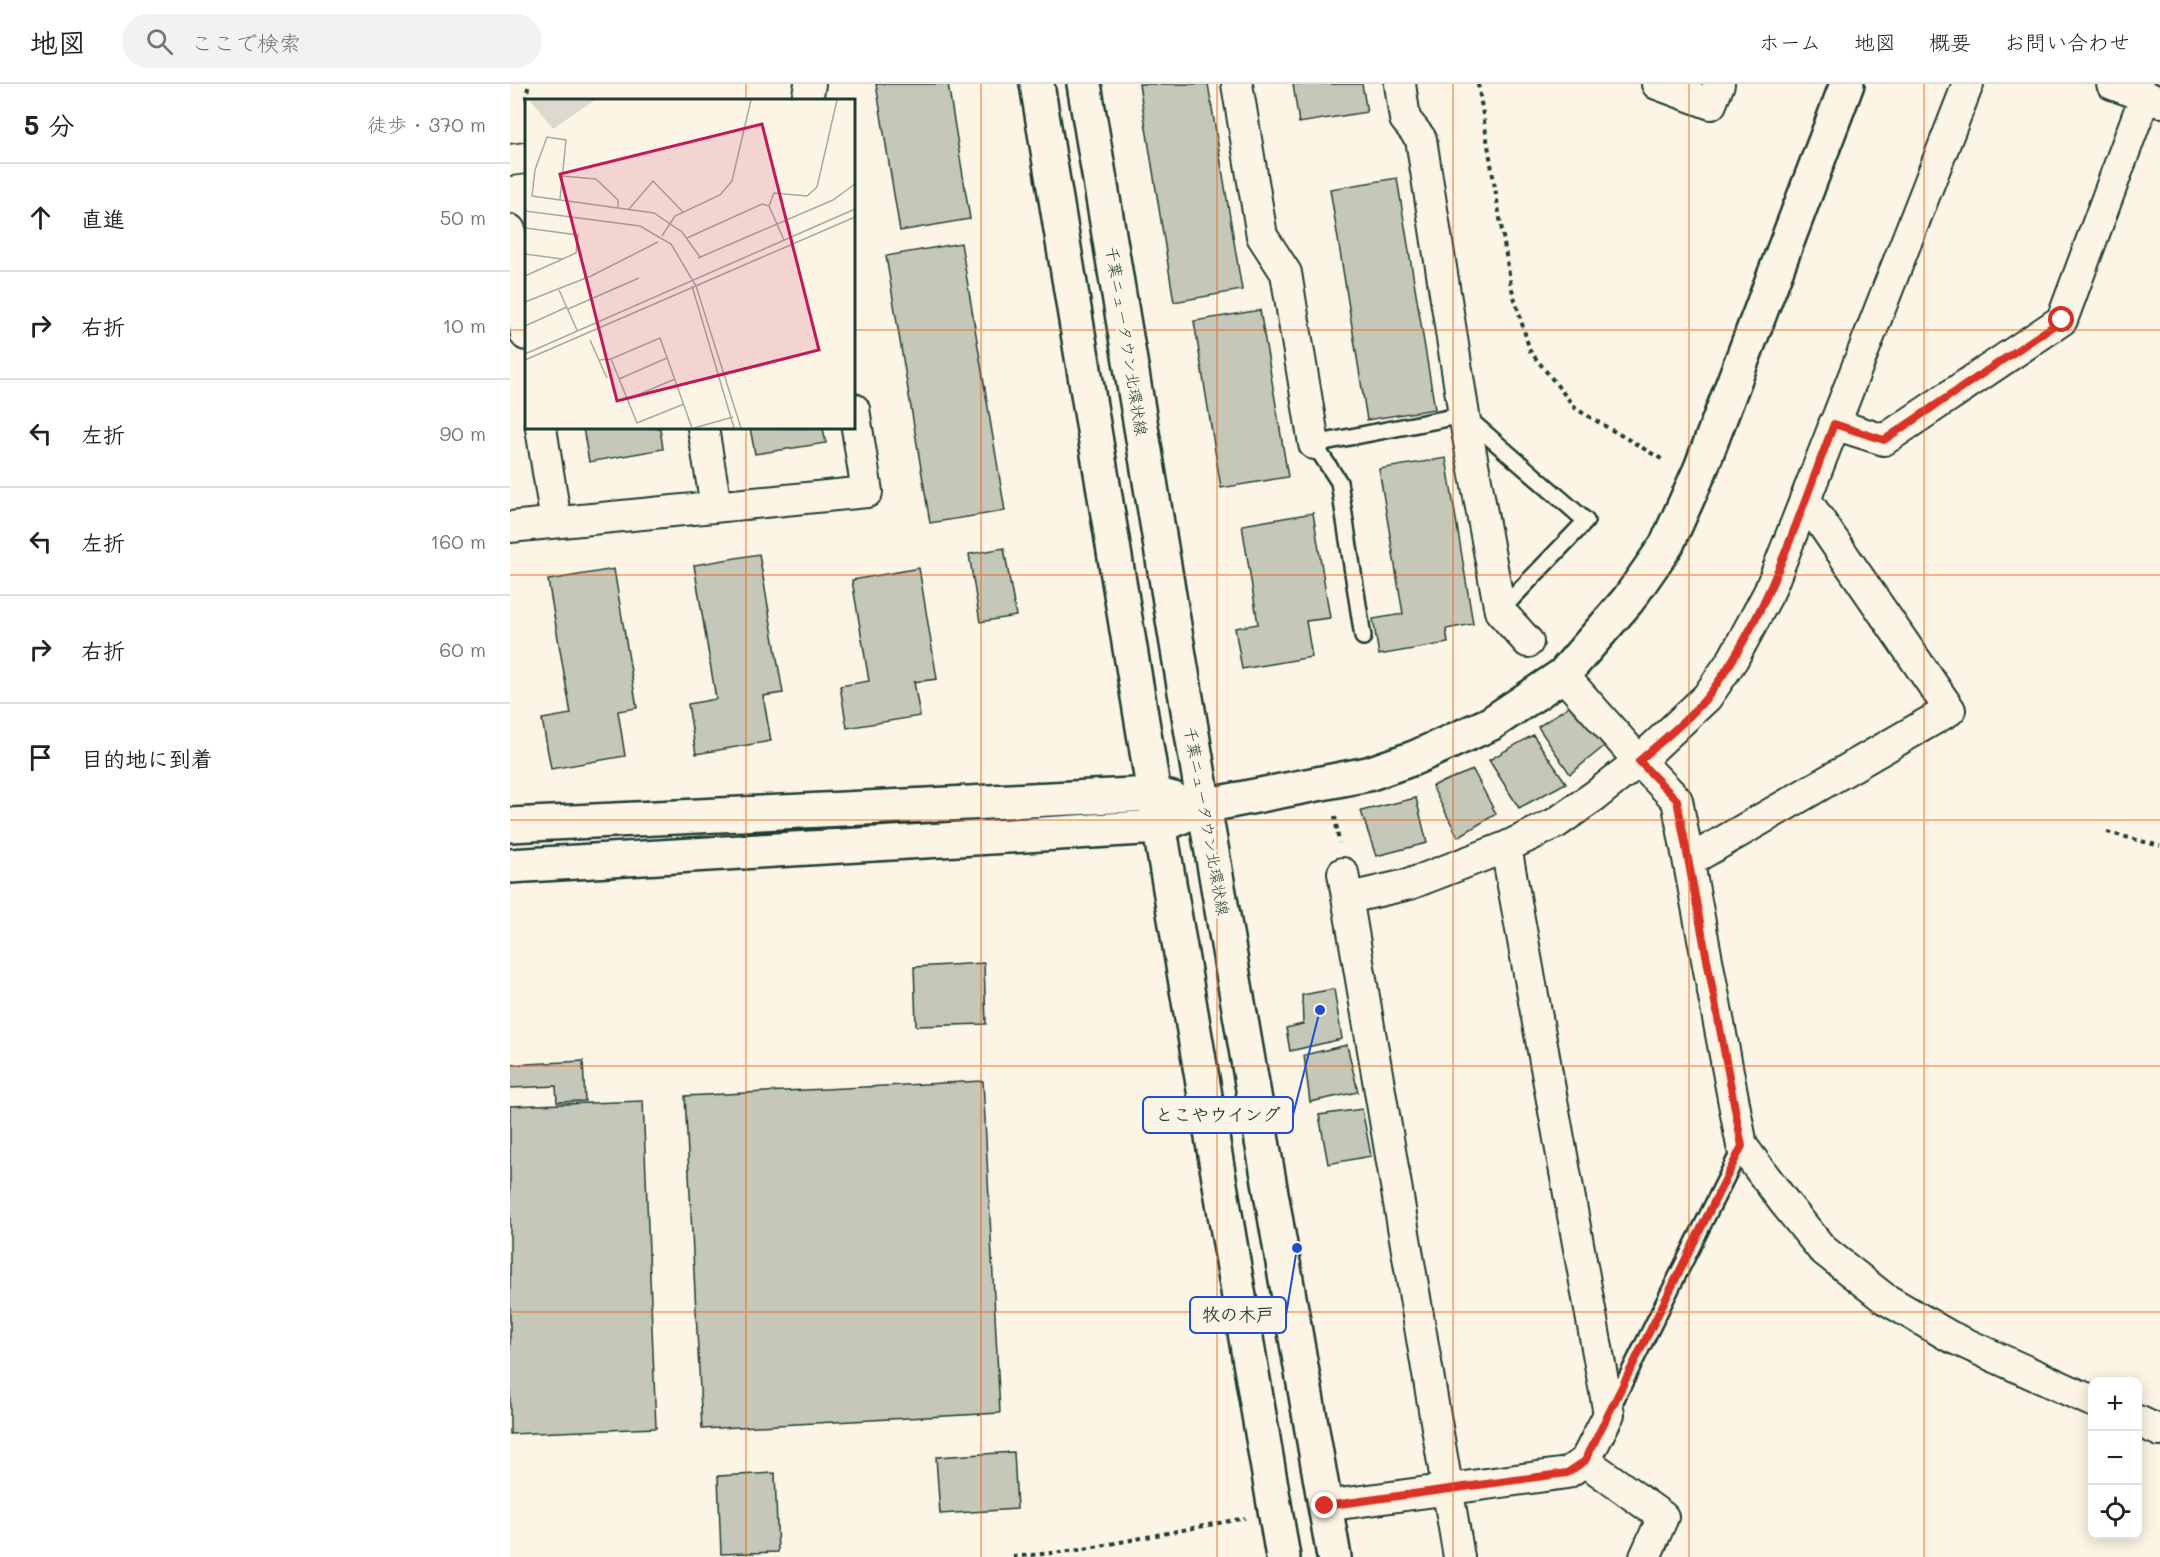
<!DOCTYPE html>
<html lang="ja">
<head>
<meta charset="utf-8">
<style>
  body { margin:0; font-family:Mali,"Klee One",sans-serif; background:#f2f2f2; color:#222 }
  .controls { position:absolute; right:18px; bottom:18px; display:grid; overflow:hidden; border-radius:12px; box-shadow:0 3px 15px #0003 }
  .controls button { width:54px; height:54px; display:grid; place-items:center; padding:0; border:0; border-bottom:2px solid #e0e0e0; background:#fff; color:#222; font:30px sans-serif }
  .stop { position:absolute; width:18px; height:18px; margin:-14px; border:4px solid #d93025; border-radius:50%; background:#fff }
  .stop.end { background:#d93025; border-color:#fff; box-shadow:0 2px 6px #0008 }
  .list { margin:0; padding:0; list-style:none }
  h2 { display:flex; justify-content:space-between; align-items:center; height:78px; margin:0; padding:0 24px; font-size:26px }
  h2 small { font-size:20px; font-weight:400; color:#767676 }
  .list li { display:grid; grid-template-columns:39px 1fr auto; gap:18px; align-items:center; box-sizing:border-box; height:108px; padding:0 24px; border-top:2px solid #e0e0e0 }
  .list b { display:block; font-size:22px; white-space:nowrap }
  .list em { font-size:20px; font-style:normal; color:#767676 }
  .icon { flex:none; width:33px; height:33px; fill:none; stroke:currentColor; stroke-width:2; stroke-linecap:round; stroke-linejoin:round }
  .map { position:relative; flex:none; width:1650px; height:1473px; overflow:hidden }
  header { display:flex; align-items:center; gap:36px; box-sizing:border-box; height:84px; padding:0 30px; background:#fff; border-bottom:2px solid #e0e0e0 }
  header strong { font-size:28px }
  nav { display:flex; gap:33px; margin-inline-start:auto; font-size:21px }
  .search { width:420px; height:54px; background:#f2f2f2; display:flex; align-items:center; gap:15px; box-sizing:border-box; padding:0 21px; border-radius:33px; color:#767676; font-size:22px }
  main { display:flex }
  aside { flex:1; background:#fff }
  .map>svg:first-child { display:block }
  .building { fill:#c5c7b9; stroke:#1f3d34; stroke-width:1.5 }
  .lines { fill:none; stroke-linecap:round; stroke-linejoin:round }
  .lane-casing { stroke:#1f3d34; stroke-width:20 }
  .street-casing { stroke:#1f3d34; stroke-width:34 }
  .secondary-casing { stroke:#1f3d34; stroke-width:38 }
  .path { stroke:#1f3d34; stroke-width:4; stroke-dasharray:4.5 4.5; stroke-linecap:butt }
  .lane { stroke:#fcf5e5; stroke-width:15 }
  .street { stroke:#fcf5e5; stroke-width:30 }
  .secondary { stroke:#fcf5e5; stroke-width:33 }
  .route { stroke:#d93025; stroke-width:8 }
  .grid { fill:none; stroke:#e8590c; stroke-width:1.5; stroke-opacity:0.55 }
  .labels { text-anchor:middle; stroke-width:5; stroke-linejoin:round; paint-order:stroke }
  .street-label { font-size:16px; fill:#1f3d34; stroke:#fcf5e5 }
  .inset-road { fill:none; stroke:#a4ab9e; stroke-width:1.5 }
  .view { fill:#c2185b; fill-opacity:0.15; stroke:#c2185b; stroke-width:3 }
  .inset-edge { fill:none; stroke:#1f3d34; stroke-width:3 }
  .leader { fill:none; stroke:#1d4ed8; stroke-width:2 }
  .callout-dot { fill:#1d4ed8; stroke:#fcf5e5; stroke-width:2 }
  .callout { fill:#fcf5e5; stroke:#1d4ed8; stroke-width:2 }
  .callout-label { font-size:18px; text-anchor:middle; font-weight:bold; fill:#1f3d34 }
</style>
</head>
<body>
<header>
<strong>地図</strong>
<div class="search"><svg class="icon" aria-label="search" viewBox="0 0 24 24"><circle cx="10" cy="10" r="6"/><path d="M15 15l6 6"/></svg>ここで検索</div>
<nav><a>ホーム</a><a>地図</a><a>概要</a><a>お問い合わせ</a></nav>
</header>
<main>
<aside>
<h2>5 分<small>徒歩 · 370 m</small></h2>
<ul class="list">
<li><svg class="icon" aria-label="ahead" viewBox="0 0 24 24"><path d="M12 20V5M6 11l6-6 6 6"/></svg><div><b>直進</b></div><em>50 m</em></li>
<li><svg class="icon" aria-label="right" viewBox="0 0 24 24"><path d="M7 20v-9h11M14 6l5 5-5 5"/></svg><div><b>右折</b></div><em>10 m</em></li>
<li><svg class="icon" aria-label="left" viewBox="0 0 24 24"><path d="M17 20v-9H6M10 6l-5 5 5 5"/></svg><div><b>左折</b></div><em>90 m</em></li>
<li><svg class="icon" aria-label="left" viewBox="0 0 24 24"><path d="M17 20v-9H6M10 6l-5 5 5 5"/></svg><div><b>左折</b></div><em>160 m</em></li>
<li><svg class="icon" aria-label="right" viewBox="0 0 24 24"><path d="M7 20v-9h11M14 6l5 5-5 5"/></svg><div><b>右折</b></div><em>60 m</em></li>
<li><svg class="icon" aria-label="arrive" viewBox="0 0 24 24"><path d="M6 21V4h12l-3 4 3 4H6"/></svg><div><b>目的地に到着</b></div></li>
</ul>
</aside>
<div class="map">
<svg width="1650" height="1473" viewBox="0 0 1650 1473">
  <rect width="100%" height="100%" fill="#fcf5e5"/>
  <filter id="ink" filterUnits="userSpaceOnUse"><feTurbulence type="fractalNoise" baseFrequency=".0167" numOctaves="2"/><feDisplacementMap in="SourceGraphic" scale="12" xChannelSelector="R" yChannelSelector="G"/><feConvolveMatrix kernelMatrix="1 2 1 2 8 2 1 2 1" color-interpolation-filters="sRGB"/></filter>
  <g filter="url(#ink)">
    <path class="building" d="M366 0H438L460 135 390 147Z
      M629 0H698L732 206 664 218Z
      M783 0H852L857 28 789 39Z
      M887 94 925 325 857 336 820 105Z
      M451 159 495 427 420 439 376 172Z
      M750 226 778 393 711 404 684 237Z
      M73 344H150L153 365 79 378Z
      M240 344H313L316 359 245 370Z
      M936 374 963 540 936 545 938 559 869 571 863 535 893 530 869 385Z
      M803 429 820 534 796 537 802 573 732 585 725 544 748 540 732 441Z
      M494 464 506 532 470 538 459 470Z
      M249 470 273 609 253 612 261 657 186 670 178 620 206 615 184 481Z
      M409 484 427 595 404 598 410 632 337 644 330 602 359 597 342 496Z
      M104 485 127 624 108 627 115 672 41 685 32 635 61 630 38 496Z
      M1065 618 1097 660 1060 690 1028 643Z
      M1023 651 1056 699 1009 724 979 676Z
      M963 686 986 730 948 753 922 702Z
      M906 714 917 759 866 772 851 727Z
      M474 879 476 940 406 942 404 883Z
      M824 905 832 955 780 967 776 944 793 940 792 911Z
      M837 961 848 1008 800 1018 794 971Z
      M73 977 75 1017 47 1018 46 1002 0 1004V981Z
      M473 997 490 1329 192 1345 175 1012Z
      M133 1017 146 1344 0 1350V1022Z
      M852 1025 861 1072 818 1080 809 1031Z
      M504 1368 507 1425 430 1430 426 1373Z
      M265 1389 268 1468 211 1470 208 1392Z"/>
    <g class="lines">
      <g class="lane-casing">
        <path id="lane" d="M853 553 829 398 804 360 954 331 1076 437 990 527
          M1101 1325 1232 1062"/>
      </g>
      <g class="street-casing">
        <path id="street" d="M727 0 752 152 776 189 804 360
          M890 0 895 35 911 55 954 331 990 527 1018 558
          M1147 0 1201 20 1209 0
          M1602 0 1650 18
          M297 16 300 0
          M0 76 16 74
          M0 146 16 251
          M1324 340 1374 356 1552 236 1635 12
          M31 344 46 438
          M193 344 206 422
          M0 443 357 408 344 325
          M1053 591 1129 677 1167 716 1232 1062 1274 1118 1312 1165 1374 1214 1439 1252 1582 1317
          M996 763 1099 1330 1075 1377
          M1179 777 1440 626 1295 415
          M833 789 949 1473
          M839 814 900 800 996 763 1046 739 1086 711 1129 677 1197 613 1223 575 1259 508 1458 0
          M1628 1337 1650 1347
          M815 1422 1057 1389 1075 1377 1153 1433 1135 1473"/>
      </g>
      <g class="secondary-casing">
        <path id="secondary" d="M527 0 644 710 773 1473
          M574 0 694 722 824 1473
          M0 741 644 710 663 715
          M0 782 649 743 694 722 858 690 904 674 980 640 1053 591 1118 516 1157 460 1191 384 1337 0"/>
      </g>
      <path class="path" d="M968 0 1001 202 1020 267 1066 325 1155 377
        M17 16 16 12 19 0
        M825 732 829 759
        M1597 748 1650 762
        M503 1473 569 1466 735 1434"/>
      <use href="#lane" class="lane"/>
      <use href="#street" class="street"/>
      <use href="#secondary" class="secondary"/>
    </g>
  </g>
  <g class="lines" filter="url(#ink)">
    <path class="route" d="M815 1422 1057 1389 1075 1377 1232 1062 1167 716 1129 677C1151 657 1180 635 1198 612 1259 532 1288 432 1324 340L1374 356 1552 236"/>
  </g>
  <path class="grid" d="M236 0V16M471 0V1473M707 0V1473M943 0V1473M1179 0V1473M1414 0V1473M0 246H16M344 246H1650M236 344V1473M0 491H1650M0 736H1650M0 982H1650M0 1228H1650"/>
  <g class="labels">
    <g class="street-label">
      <text transform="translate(617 257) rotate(81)" y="6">千葉ニュータウン北環状線</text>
      <text transform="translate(697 737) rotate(80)" y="6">千葉ニュータウン北環状線</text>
    </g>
  </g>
  <g transform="translate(15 15)">
    <rect width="330" height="330" fill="#fcf5e5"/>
    <path d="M4 1H70L28 30Z" fill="#dcdacc"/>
    <path class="inset-road" d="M37 77 71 80 93 101V108M35 100 41 41 22 38 10 71 7 97 129 114 157 133 175 158M104 110 128 82 158 113M0 112 115 127 146 145 171 187 216 329M0 129 53 136 51 154 0 177M137 137 150 117 195 96 207 82 226 1M162 139 237 105 244 107M259 141 244 107 249 94 282 97 292 88 312 1M0 155 37 160M173 159 308 101 330 85M167 187 209 329M34 191 52 231M0 203 66 177 133 143M43 210 114 179M0 227 42 208M65 241 82 279M0 255 330 110M86 260 112 324 159 305M0 261 330 118M74 261 86 260 135 239 167 329M94 280 142 259M103 300 150 280M169 329 208 318"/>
    <path class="view" d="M237 25 294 251 92 302 35 75Z"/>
    <rect width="330" height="330" class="inset-edge"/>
  </g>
  <path class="leader" d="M810 926L783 1031M787 1164L776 1231"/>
  <g class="callout-dot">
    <circle cx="810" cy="926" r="6"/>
    <circle cx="787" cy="1164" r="6"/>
  </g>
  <g class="callout">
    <rect x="633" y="1013" width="150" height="36" rx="6"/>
    <rect x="680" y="1213" width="96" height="36" rx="6"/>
  </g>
  <g class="callout-label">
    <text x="708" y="1037">とこやウイング</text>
    <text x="728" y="1237">牧の木戸</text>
  </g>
</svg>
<div class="controls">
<button>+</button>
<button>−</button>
<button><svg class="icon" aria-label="locate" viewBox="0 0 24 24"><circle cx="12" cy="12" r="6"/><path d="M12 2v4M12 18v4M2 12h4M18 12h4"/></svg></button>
</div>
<div class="stop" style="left:1552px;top:236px"></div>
<div class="stop end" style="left:815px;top:1422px"></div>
</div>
</main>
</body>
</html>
